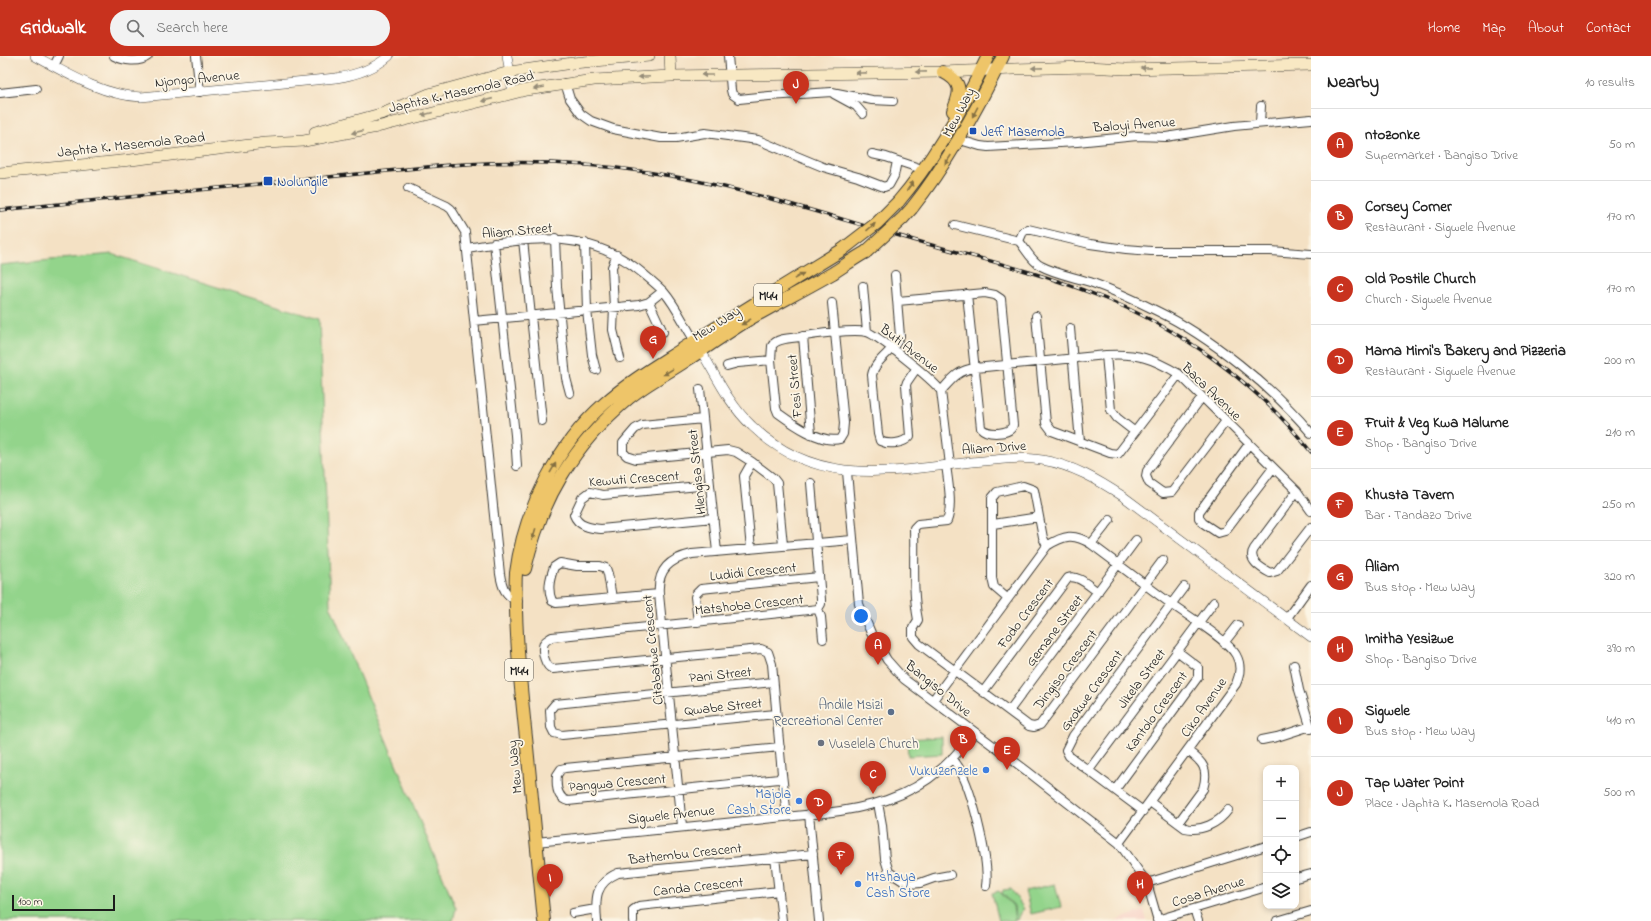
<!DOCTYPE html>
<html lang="en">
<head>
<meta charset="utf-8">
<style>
  body { margin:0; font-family:"Indie Flower",sans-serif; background:#f2f2f2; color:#222 }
  .controls { position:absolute; right:12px; bottom:12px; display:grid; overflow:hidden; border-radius:8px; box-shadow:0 2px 6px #0003 }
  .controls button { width:36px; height:36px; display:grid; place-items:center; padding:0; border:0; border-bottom:1px solid #e0e0e0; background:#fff; color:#222; font:20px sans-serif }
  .scale { position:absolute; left:12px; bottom:10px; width:103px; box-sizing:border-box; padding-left:4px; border:2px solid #1c1c1c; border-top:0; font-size:11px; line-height:14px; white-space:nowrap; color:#1c1c1c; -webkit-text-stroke:3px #fcf5e5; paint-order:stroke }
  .you { position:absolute; left:861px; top:560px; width:14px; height:14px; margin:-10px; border:3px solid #fff; border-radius:50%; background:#1a73e8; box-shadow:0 0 0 6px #1a73e833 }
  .badge { display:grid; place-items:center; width:26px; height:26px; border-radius:50%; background:#c8321e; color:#fff; font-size:13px; font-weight:700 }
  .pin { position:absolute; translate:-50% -33px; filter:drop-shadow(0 1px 2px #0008) }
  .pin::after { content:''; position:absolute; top:21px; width:14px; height:12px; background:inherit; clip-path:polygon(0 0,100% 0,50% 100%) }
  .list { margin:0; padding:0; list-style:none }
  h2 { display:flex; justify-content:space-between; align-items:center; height:52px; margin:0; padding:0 16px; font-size:17px }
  h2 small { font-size:13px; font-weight:400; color:#767676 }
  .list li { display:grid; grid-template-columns:26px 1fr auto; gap:12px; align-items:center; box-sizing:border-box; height:72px; padding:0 16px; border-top:1px solid #e0e0e0 }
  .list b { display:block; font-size:15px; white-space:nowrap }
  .list p { margin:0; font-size:13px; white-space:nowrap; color:#767676 }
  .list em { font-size:13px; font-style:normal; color:#767676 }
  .icon { flex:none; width:22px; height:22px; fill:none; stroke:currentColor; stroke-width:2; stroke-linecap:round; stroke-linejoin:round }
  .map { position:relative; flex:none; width:1311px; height:865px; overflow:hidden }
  header { display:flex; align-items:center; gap:24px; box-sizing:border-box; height:56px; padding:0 20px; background:#c8321e; color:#fff }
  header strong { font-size:19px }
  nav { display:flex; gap:22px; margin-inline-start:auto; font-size:14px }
  .search { width:280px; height:36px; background:#f2f2f2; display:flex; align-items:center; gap:10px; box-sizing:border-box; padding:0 14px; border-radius:22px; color:#767676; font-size:15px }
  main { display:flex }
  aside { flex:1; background:#fff }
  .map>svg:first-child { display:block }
  .built { fill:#f7d1c6 }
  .green { fill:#93d48b; stroke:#587854 }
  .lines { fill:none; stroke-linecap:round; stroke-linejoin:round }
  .minor-casing { stroke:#3c3a35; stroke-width:10 }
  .tertiary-casing { stroke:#3c3a35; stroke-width:10 }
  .secondary-casing { stroke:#3c3a35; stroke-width:12 }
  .primary-casing { stroke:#3c3a35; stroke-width:14 }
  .minor { stroke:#fff; stroke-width:8 }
  .tertiary { stroke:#fff; stroke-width:9 }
  .secondary { stroke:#f8e8c3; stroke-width:11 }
  .primary { stroke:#eec569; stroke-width:12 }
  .rail-casing { stroke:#1c1c1c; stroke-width:3.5 }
  .rail { stroke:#fcf5e5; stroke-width:2; stroke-dasharray:6; stroke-linecap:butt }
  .primary-bridge-casing { stroke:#3c3a35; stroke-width:14; stroke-linecap:butt }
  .primary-bridge { stroke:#eec569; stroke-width:12 }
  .oneway { fill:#958c78 }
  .oneway2 { fill:#857042 }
  .transit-dot { fill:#1a4fb4; stroke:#fcf5e5; stroke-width:1.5 }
  .service-dot { fill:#5c6f8a; stroke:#fcf5e5; stroke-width:1.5 }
  .worship-dot { fill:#6b7280; stroke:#fcf5e5; stroke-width:1.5 }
  .shop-dot { fill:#3f7fe0; stroke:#fcf5e5; stroke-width:1.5 }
  .labels { text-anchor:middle; stroke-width:3.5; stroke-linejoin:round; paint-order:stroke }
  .shield { fill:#fcf5e5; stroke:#5f5d58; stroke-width:1 }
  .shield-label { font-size:13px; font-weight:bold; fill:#1c1c1c }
  .street-label { font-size:14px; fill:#1c1c1c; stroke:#fcf5e5 }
  .transit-label { font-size:14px; fill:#164399; stroke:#fcf5e5; text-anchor:start }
  .service-label { font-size:14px; fill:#4e5e75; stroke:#fcf5e5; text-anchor:end }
  .worship-label { font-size:14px; fill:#5b616d; stroke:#fcf5e5; text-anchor:start }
  .shop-label { font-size:14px; fill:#366cbe; stroke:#fcf5e5; text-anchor:end }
</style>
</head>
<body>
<header>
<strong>Gridwalk</strong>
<div class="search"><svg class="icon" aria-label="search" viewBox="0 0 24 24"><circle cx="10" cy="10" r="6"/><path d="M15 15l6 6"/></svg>Search here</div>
<nav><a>Home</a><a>Map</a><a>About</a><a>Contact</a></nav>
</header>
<main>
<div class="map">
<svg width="1311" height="865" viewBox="0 0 1311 865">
  <rect width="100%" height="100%" fill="#fcf5e5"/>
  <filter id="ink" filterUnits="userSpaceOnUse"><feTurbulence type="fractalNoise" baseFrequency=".025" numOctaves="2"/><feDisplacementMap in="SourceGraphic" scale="8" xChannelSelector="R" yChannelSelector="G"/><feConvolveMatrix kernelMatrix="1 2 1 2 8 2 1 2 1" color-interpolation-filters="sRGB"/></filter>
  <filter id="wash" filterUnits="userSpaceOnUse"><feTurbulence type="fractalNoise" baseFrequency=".012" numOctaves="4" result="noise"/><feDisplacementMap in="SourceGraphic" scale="16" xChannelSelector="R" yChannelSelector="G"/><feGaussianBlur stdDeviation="0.9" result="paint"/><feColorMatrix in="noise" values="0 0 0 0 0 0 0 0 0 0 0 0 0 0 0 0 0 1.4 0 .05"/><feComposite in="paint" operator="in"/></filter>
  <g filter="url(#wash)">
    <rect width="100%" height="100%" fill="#f4e1c4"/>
    <path class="built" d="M1144 854 1147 865H1116Z"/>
    <path class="green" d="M112 198 319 263 330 549 456 852 453 865H0V209Z
      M942 681V698L908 700 907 683Z
      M1055 828 1061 851 1031 858 1025 835Z
      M1011 833 1024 853 1020 857 1017 864 1015 863 1014 850 1002 837 1003 834Z
      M999 835 1013 850 1015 865H999L992 837Z"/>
  </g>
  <g filter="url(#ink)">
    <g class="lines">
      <g class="minor-casing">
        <path id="minor" d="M114 0C124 5 139 7 148 0
          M196 0 200 36
          M728 0 731 34 732 38 739 43 769 40 832 36 872 44 893 45
          M54 10 59 0
          M565 27 570 43 581 58 591 65 613 73 661 82H676L705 77 758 84 823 111 858 121 884 131 889 129 894 120 897 105
          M0 37 36 33
          M834 38 856 50 863 58
          M1260 67 1261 50
          M960 84 980 90 988 91 1077 86 1137 80 1166 81 1234 70 1311 63
          M872 98 886 101 922 113
          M408 132 447 150 451 153 465 176 500 518C502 531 505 540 518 545
          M955 169 1019 185 1023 176 1028 173 1090 188 1126 193 1151 195H1271L1311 198
          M555 182 557 231 566 322 570 337
          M523 184 542 365
          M1019 185C1025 192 1032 206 1041 210 1056 218 1074 221 1090 226 1113 234 1135 244 1157 255 1211 281 1272 331 1311 377
          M494 187 515 379 517 410
          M585 187 587 254 592 299 596 314
          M467 192C534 181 591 172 646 220 652 225 659 231 664 236 677 251 684 269 695 285
          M617 199 612 211 614 252 613 274 620 302
          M895 219 900 280C895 295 875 303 872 319L878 378 880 385C888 389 904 388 910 380L906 329 907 326 916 313
          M863 230 867 276
          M898 245 985 237 995 239 1001 243 1013 369C1010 379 987 379 981 372L967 238
          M649 246 663 276
          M832 247 844 367 843 378 840 383C821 388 793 368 778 357L776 352 771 304 772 290C776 282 791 282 800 281 815 278 853 273 867 276 879 280 933 324 941 335
          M1036 260 1046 367 1052 375 1060 378 1110 397 1118 398 1179 318
          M474 265 639 249 649 246 663 235
          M1070 272 1080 386
          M803 280 811 378
          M1106 299 1111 354 1117 362 1135 376
          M727 310 738 307 771 304
          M700 333 717 496
          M941 335C952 323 958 314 975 312L1106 299C1137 297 1152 302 1179 318L1297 435 1311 455
          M941 335 950 409
          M1202 341 1147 415 1146 420 1149 427 1163 437 1172 436 1226 365
          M703 363 642 369 635 373 623 387V396L627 400 636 403 728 394 736 396 752 406 773 422 777 427 783 489
          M1249 388 1199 456V462L1203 467 1218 477 1225 475 1273 412
          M946 409C948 425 953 450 947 465L918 468 914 472C915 503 912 533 918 564L913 572V581L919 588 1029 670 1034 671 1040 669 1163 504
          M847 416 859 548 871 577 887 604 904 623 1027 715 1119 787 1147 827 1158 865
          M710 429 603 439 590 436 582 442 574 459C578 470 590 472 601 473L714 462
          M1297 435 1254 493C1247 504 1261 512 1270 517L1277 515 1311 471
          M993 468 1039 461
          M1091 488 1110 464
          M751 493 744 420 752 406
          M612 542 608 518 606 512 600 510H577L560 507 554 511C550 522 547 533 552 545L556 547 659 538
          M1008 543 994 531 992 522V442L997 436 1023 430 1034 434 1043 482 1047 490
          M818 553 821 561 823 583
          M1287 562 1311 529
          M698 566 695 541 696 538 701 533 819 521
          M1224 587 1238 569
          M1294 609 1299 634 1311 673
          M773 626 555 648 550 654 551 671 554 677 562 679 776 658
          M983 636 1068 522C1078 518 1090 531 1098 536
          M933 644 1047 490C1064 479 1074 477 1091 488 1118 508 1144 528 1170 547 1185 558 1228 584 1236 599 1241 608 1240 619 1236 628L1119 787
          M1009 655 1136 484
          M1262 684 1277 681 1311 670
          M780 691 565 712 561 713 557 719C556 729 556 742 568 745L779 723 782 718 772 608 768 596 761 593 553 613C545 611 541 595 544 587 546 584 549 583 552 581L818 553 821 548V543L811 427
          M952 702C956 707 960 712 962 718 973 740 990 807 986 830
          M1089 714 1214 546
          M782 718 787 760
          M1115 734 1198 621V611L1177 595
          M1150 746 1185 772C1201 776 1219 767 1228 754
          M878 747 882 769 885 803 889 816 906 827 910 828 920 827 934 822 950 819
          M1143 755 1069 700 1066 694 1073 680 1184 531
          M809 758 819 865
          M1178 767 1203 733C1209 713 1203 706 1188 695
          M682 770 659 538C657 513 670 503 692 498L852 484
          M1296 781 1311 776
          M536 786 825 757C868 752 908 742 941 713 953 703 964 689 974 677
          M775 801 782 865
          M1296 822 1311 818
          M1147 827 1266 790
          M1194 853 1198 865
          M573 857 596 853
          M1157 864 1266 831
          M597 865C595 842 595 827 618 817L813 798
          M633 865V854L639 850 779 835
          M1277 865 1311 855"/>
      </g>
      <g class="tertiary-casing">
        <path id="tertiary" d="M35 0C68 18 102 39 141 41L336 22C356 19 374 13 389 0
          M507 0 513 37
          M698 290C715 317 728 348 752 370 817 433 892 415 972 406 995 404 1019 400 1042 404 1073 409 1098 424 1124 441L1311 581"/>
      </g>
      <g class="secondary-casing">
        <path id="secondary" d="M670 0 671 20
          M315 76 384 57 429 38 510 16 573 7 649 0
          M0 117 131 104 266 87 304 85 377 71 526 34 594 24 671 20 943 16 1014 13 1087 11 1126 13 1311 9"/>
      </g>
      <g class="primary-casing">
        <path id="primary" d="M943 16C963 26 961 36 953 55
          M898 146C934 104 964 50 988 0
          M912 152C949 105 977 54 1003 0
          M525 513C541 443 574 388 629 342 647 327 668 317 687 304 707 291 727 277 748 264 776 248 805 233 833 217 844 210 855 202 866 196
          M544 865C538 807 533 749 527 691 522 646 517 600 516 554 516 542 515 530 516 517 524 454 557 389 605 347 631 324 661 307 690 288 741 256 791 225 842 194"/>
      </g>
      <use href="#minor" class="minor"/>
      <use href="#tertiary" class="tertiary"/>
      <use href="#secondary" class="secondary"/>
      <use href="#primary" class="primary"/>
      <g class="rail-casing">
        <path id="rail" d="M0 154 427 111C500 104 575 105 647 116 735 129 819 157 903 181 968 200 1034 214 1096 239 1179 271 1256 326 1311 396"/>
      </g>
      <use href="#rail" class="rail"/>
      <g class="primary-bridge-casing">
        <path id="primary-bridge" d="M842 194 877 167 898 146
          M866 196 903 162 912 152"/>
      </g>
      <use href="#primary-bridge" class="primary-bridge"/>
    </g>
    <defs><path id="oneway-solid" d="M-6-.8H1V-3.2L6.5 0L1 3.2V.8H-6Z"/></defs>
    <g class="oneway">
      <use href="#oneway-solid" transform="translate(1037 12) rotate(179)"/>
      <use href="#oneway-solid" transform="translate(1146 12) rotate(179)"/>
      <use href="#oneway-solid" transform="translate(921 16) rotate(179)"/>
      <use href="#oneway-solid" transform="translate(861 17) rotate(179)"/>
      <use href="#oneway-solid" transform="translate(707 19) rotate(-180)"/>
      <use href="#oneway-solid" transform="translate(644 21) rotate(177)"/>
      <use href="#oneway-solid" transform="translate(539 32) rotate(170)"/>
      <use href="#oneway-solid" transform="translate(487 44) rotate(167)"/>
      <use href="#oneway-solid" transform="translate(427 58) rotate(166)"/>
      <use href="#oneway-solid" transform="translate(357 76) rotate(167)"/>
    </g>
    <g class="oneway2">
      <use href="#oneway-solid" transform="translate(975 56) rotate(118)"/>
      <use href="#oneway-solid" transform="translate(948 104) rotate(123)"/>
      <use href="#oneway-solid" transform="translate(910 130) rotate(-55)"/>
      <use href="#oneway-solid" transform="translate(871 171) rotate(-41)"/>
      <use href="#oneway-solid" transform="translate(799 220) rotate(-31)"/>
      <use href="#oneway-solid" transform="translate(746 266) rotate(149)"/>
      <use href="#oneway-solid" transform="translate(668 316) rotate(149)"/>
      <use href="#oneway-solid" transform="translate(553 412) rotate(-60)"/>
      <use href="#oneway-solid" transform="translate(534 478) rotate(107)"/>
    </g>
  </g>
  <g class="transit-dot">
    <rect x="969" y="71" width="8" height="8" rx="2"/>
    <rect x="263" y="120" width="10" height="10" rx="2"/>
  </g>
  <circle class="service-dot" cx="891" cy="656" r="4"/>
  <circle class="worship-dot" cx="821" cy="687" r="4"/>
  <g class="shop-dot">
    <circle cx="986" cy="714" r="4"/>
    <circle cx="799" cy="745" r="4"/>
    <circle cx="858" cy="828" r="4"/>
  </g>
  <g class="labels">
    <g class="shield">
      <rect x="754" y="228" width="28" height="22" rx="3"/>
      <rect x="505" y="603" width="28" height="22" rx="3"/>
    </g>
    <g class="shield-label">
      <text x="768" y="244">M44</text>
      <text x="519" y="619">M44</text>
    </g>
    <g class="street-label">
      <text transform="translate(197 22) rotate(-5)" y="5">Njongo Avenue</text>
      <text transform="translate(461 35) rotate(-13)" y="5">Japhta K. Masemola Road</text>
      <text transform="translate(958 56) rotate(-62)" y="5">Mew Way</text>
      <text transform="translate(1134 68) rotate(-4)" y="5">Baloyi Avenue</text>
      <text transform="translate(131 88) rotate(-6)" y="5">Japhta K. Masemola Road</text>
      <text transform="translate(517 174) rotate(-5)" y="5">Aliam Street</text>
      <text transform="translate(716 267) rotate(-32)" y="5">Mew Way</text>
      <text transform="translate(910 292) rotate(38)" y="5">Buti Avenue</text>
      <text transform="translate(794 330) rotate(-95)" y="5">Fesi Street</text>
      <text transform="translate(1212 335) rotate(44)" y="5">Baca Avenue</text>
      <text transform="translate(994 391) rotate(-4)" y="5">Aliam Drive</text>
      <text transform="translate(696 416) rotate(-96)" y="5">Hlengisa Street</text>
      <text transform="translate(634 422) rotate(-4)" y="5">Kewuti Crescent</text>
      <text transform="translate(753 515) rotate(-6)" y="5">Ludidi Crescent</text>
      <text transform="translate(749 548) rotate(-6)" y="5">Matshoba Crescent</text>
      <text transform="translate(1025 557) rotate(-53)" y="5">Fodo Crescent</text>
      <text transform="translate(1054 574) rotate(-53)" y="5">Gemane Street</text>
      <text transform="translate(652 594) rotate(-96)" y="5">Citabatwe Crescent</text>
      <text transform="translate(1065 613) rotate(-53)" y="5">Dingiso Crescent</text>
      <text transform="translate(720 618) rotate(-6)" y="5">Pani Street</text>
      <text transform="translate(1141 622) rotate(-53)" y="5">Jikela Street</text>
      <text transform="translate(939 632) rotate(39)" y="5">Bangiso Drive</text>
      <text transform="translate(1091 634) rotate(-54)" y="5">Gxokwe Crescent</text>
      <text transform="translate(723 650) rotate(-6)" y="5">Qwabe Street</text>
      <text transform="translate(1203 651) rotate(-55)" y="5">Ciko Avenue</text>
      <text transform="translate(1156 655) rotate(-54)" y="5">Kantolo Crescent</text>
      <text transform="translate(514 711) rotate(-96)" y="5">Mew Way</text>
      <text transform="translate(617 726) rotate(-5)" y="5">Pangwa Crescent</text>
      <text transform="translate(671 758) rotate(-6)" y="5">Sigwele Avenue</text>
      <text transform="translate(685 797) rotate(-6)" y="5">Bathembu Crescent</text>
      <text transform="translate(698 830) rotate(-6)" y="5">Canda Crescent</text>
      <text transform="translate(1208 835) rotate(-17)" y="5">Cosa Avenue</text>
    </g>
    <g class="transit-label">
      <text x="981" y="80">Jeff Masemola</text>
      <text x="277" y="130">Nolungile</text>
    </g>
    <g class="service-label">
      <text x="883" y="653">Andile Msizi<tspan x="883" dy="16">Recreational Center</tspan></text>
    </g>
    <g class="worship-label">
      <text x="829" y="692">Vuselela Church</text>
    </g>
    <g class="shop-label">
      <text x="978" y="719">Vukuzenzele</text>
      <text x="791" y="742">Majola<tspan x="791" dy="16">Cash Store</tspan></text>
      <text x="866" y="825" text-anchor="start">Mtshaya<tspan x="866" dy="16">Cash Store</tspan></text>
    </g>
  </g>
</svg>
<div class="controls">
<button>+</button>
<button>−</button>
<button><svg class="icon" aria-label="locate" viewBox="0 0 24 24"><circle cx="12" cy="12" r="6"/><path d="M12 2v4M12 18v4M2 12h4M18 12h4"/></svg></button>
<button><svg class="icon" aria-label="layers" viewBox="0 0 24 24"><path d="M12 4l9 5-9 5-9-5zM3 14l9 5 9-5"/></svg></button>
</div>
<div class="scale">100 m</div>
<div class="you"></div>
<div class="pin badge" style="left:878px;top:609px">A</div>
<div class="pin badge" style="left:963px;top:703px">B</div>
<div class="pin badge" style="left:873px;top:738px">C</div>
<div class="pin badge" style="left:819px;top:766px">D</div>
<div class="pin badge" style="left:1007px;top:714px">E</div>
<div class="pin badge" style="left:841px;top:819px">F</div>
<div class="pin badge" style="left:653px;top:303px">G</div>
<div class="pin badge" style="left:1140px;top:848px">H</div>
<div class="pin badge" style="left:550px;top:841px">I</div>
<div class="pin badge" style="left:796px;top:48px">J</div>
</div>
<aside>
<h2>Nearby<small>10 results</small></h2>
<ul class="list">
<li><span class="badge">A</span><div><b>ntozonke</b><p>Supermarket · Bangiso Drive</p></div><em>50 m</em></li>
<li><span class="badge">B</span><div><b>Corsey Corner</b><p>Restaurant · Sigwele Avenue</p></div><em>170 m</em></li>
<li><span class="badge">C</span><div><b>Old Postile Church</b><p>Church · Sigwele Avenue</p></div><em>170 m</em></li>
<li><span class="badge">D</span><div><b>Mama Mimi's Bakery and Pizzeria</b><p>Restaurant · Sigwele Avenue</p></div><em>200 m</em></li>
<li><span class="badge">E</span><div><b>Fruit &amp; Veg Kwa Malume</b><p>Shop · Bangiso Drive</p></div><em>210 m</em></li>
<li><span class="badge">F</span><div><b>Khusta Tavern</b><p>Bar · Tandazo Drive</p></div><em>250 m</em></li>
<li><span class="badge">G</span><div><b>Aliam</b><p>Bus stop · Mew Way</p></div><em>320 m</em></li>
<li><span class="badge">H</span><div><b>Imitha Yesizwe</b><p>Shop · Bangiso Drive</p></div><em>390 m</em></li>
<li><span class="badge">I</span><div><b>Sigwele</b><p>Bus stop · Mew Way</p></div><em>410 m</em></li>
<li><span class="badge">J</span><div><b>Tap Water Point</b><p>Place · Japhta K. Masemola Road</p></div><em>500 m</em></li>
</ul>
</aside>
</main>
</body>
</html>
